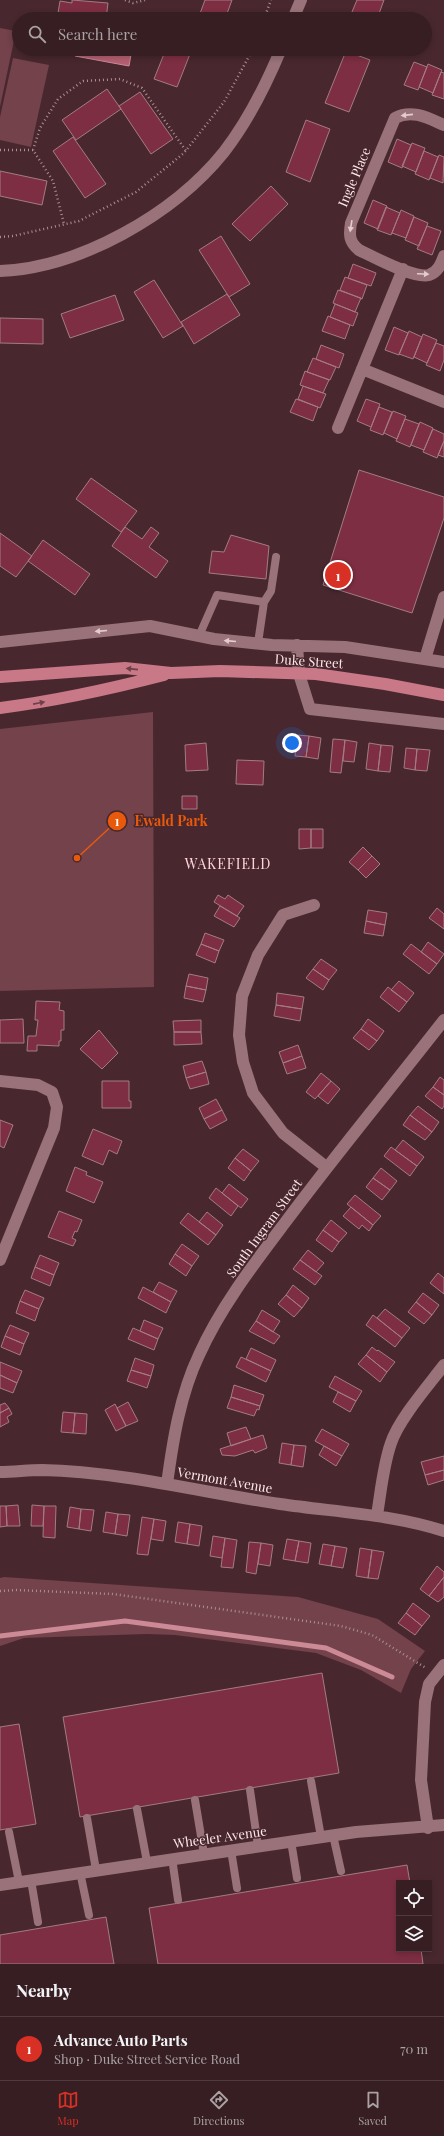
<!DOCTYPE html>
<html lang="en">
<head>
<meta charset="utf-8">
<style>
  body { margin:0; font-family:"Playfair Display",serif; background:#412b2f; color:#f1f3f6 }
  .controls { position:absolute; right:12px; bottom:12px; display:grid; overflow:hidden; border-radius:0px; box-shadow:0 2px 6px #0003 }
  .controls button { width:36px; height:36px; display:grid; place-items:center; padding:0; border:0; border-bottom:1px solid #503c40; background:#361e22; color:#f1f3f6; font:20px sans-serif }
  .you { position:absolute; left:292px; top:743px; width:14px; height:14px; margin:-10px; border:3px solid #fff; border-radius:50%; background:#1a73e8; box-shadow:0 0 0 6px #1a73e833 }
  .badge { display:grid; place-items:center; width:26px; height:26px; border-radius:50%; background:#d93025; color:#fff; font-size:13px; font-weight:700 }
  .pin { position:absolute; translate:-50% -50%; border:2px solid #fff; box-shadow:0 1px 4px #0006 }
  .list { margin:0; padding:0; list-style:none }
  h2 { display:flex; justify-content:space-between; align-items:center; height:52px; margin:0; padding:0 16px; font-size:17px }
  h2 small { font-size:13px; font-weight:400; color:#aaa2a5 }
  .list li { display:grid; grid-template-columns:26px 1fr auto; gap:12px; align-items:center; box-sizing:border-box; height:64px; padding:0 16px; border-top:1px solid #503c40 }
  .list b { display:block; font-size:15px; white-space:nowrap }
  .list p { margin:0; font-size:13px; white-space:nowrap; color:#aaa2a5 }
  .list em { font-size:13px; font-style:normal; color:#aaa2a5 }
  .icon { flex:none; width:22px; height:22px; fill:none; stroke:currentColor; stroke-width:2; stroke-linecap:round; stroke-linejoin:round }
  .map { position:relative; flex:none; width:444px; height:1964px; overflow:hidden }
  .search { position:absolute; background:#361e22; box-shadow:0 2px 6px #0003; left:12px; right:12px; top:12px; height:44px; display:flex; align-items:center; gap:10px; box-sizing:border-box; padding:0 14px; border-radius:22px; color:#aaa2a5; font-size:15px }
  .sheet { height:116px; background:#361e22 }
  nav { display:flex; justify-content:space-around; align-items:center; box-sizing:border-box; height:56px; border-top:1px solid #503c40; background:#361e22; font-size:11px; color:#aaa2a5 }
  nav a { display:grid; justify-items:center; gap:2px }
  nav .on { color:#d93025 }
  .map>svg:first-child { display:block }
  .green { fill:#73424b }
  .water { fill:#b66072; stroke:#cc8996 }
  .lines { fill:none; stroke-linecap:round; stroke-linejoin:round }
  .stream { stroke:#cc8996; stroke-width:5 }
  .building { fill:#7e2e42; stroke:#a27c82 }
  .path { stroke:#aa8f93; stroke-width:2.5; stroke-dasharray:1 3; stroke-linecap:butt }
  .lane { stroke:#997379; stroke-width:8 }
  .street { stroke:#997379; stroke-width:12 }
  .primary { stroke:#c87887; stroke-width:12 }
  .oneway { fill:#e5cbce }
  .oneway2 { fill:#6e4049 }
  .labels { text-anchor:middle; stroke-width:3; stroke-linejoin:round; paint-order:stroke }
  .street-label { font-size:13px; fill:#fee8eb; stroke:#48282e }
  .neighbourhood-label { font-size:14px; letter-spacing:1px; fill:#ffd5db; stroke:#48282e }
  .leader { fill:none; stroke:#e8590c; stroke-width:1.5 }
  .callout-dot { fill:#e8590c; stroke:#48282e; stroke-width:1.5 }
  .mark-label { font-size:12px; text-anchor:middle; font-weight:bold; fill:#fff }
  .callout-label { font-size:14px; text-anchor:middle; font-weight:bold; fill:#e8590c; stroke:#48282e; stroke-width:3; stroke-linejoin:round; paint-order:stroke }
</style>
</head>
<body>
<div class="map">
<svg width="444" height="1964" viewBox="0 0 444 1964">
  <rect width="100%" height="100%" fill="#48282e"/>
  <path class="green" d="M0 28 16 31 0 107Z
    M13 58 49 65 31 147 0 140V117Z
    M153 712 154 987 0 991V729Z
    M4 1577 298 1597 378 1619 425 1651 411 1669 401 1693 361 1670 316 1653 175 1635 147 1634 24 1638 0 1646V1578Z"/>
  <path class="water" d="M76 49H132L129 66 75 56Z"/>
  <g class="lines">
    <path class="stream" d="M0 1636 125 1621 326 1648 392 1677"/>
  </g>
  <path class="building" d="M72 0 108 3 106 19 78 16V18L57 19 60 1 72 3Z
    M205 0H232L225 19H198Z
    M357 0H384L377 19H349Z
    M166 49H192L177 87 154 79Z
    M346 51 370 60 349 112 325 103Z
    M414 62 427 67 418 90 404 85Z
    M428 64 442 70 433 93 419 87Z
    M441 72 444 73V99L432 95Z
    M107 89 121 109 76 140 62 120Z
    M140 92 173 139 151 154 119 106Z
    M306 120 330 129 310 182 286 172Z
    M73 137 106 184 85 198 53 151Z
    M397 139 411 145 402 168 388 162Z
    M412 143 425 148 416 172 402 166Z
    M424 151 438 157 429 180 415 174Z
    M439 155 444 157 443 183 430 178Z
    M0 171 47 181 42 205 0 196Z
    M271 186 288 204 250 241 232 224Z
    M373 200 387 206 378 229 364 223Z
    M386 207 400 213 391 235 377 230Z
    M401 210 414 216 406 238 392 233Z
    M414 217 428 223 419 246 405 240Z
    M427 226 441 231 432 255 417 249Z
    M221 236 250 284 229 297 199 250Z
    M353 264 376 273 371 286 348 278Z
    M345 277 367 285 362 299 340 290Z
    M154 280 183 326 163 338 134 292Z
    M338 290 361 298 355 312 333 303Z
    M227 294 240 315 194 344 181 322Z
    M115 295 124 320 70 338 61 314Z
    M335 304 358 313 353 326 330 317Z
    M328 316 350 325 345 339 322 331Z
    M0 318 43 319V344L0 343Z
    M394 327 408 333 399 355 385 350Z
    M409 331 422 337 413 359 399 354Z
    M423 334 437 340 427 363 414 357Z
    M436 343 444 346V360L440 371 426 365Z
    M321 345 344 354 339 368 316 359Z
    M313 358 336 367 330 380 307 372Z
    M305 371 329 380 323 393 300 385Z
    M303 386 326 394 320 408 298 399Z
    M296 399 318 407 313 421 290 412Z
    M366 399 380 404 371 427 357 421Z
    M379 407 392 412 383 435 370 430Z
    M393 411 406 416 397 439 384 433Z
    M405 419 419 424 410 447 396 441Z
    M420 422 433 428 424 450 411 445Z
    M433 429 444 434V441L437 458 423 452Z
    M444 441V457L438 455Z
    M359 470 444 497V518L412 613 323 585Z
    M91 478 137 511 121 532 76 499Z
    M125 527 142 539 151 527 159 533 149 547 168 561 156 578 112 546Z
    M0 533 32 556 16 577 0 566Z
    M231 535 269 546 266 579 209 573 212 551 224 552Z
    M43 540 90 574 75 595 28 561Z
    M297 735 309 736 306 757 295 756Z
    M309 736 321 738 318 759 306 757Z
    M333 739 345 740 341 773 330 772Z
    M345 740 357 742 354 762 343 761Z
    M206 743 208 770 186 771 185 745Z
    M369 743 381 745 378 771 366 769Z
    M381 745 393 746 390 772 378 771Z
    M406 748 417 749 415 770 404 768Z
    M417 749 430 750 427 771 415 770Z
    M237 760 264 761 263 785 236 784Z
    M182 796H197V809H182Z
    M299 829H311V848L299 849Z
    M311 829H323V848H311Z
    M363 847 372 856 358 870 349 862Z
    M372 856 380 864 366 878 358 870Z
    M218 895 225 899 228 895 244 906 237 916 214 902Z
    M220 906 240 918 234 927 214 916Z
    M437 908 444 914V929L429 918Z
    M368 910 387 913 385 925 366 921Z
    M366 921 385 925 383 936 364 933Z
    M205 933 224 940 219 951 201 944Z
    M428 942 444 954 437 964 421 952Z
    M201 944 219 951 215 963 196 955Z
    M411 944 437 964 429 974 403 954Z
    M321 959 337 970 329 980 313 969Z
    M313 969 329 980 323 990 306 978Z
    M189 974 208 978 206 990 186 986Z
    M399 981 414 993 407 1002 391 990Z
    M186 986 206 990 203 1002 184 998Z
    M388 987 407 1002 399 1012 380 997Z
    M277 993 304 997 302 1009 276 1005Z
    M36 1001 60 1002 59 1010 64 1011V1030H61V1041H59V1046L37 1045V1051H27L28 1036H36L38 1020H35Z
    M276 1005 302 1009 300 1021 274 1016Z
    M23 1019 24 1043H0V1020Z
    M368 1019 384 1031 377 1041 361 1029Z
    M201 1020V1032H174L173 1021Z
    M361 1029 377 1041 369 1050 353 1038Z
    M99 1030 118 1053 102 1069 80 1049Z
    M174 1032H201L202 1044 174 1045Z
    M298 1045 302 1056 283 1063 279 1052Z
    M302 1056 306 1068 287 1074 283 1063Z
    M202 1061 206 1072 186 1078 183 1066Z
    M206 1072 209 1084 190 1089 186 1078Z
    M321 1073 331 1081 315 1099 306 1092Z
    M440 1077 444 1080V1095L433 1087Z
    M102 1081H129V1101H131V1108H102Z
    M331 1081 340 1089 328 1104 318 1096Z
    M433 1087 444 1095V1106L442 1109 425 1096Z
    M216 1099 222 1110 204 1119 199 1108Z
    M418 1106 439 1122 432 1132 410 1115Z
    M222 1110 227 1120 210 1129 204 1119Z
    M410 1115 432 1132 425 1140 403 1125Z
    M0 1120 13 1125 4 1148 0 1146Z
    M93 1129 122 1141 117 1154 109 1150 103 1165 82 1156Z
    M403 1140 424 1157 417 1166 395 1150Z
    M391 1147 417 1166 410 1176 384 1156Z
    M243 1149 259 1161 251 1171 235 1158Z
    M235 1158 251 1171 244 1181 228 1168Z
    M75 1167 87 1172 86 1175 103 1182 94 1203 66 1191Z
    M381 1168 397 1181 390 1190 373 1178Z
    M373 1178 390 1190 382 1200 366 1187Z
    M229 1184 248 1199 241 1208 222 1193Z
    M216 1188 238 1206 231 1216 209 1198Z
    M355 1195 381 1216 373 1225 347 1204Z
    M351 1207 373 1225 369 1231 362 1225 359 1229 343 1216Z
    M59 1211 82 1220 77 1232 75 1231 72 1238 76 1240 73 1246 48 1237Z
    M207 1212 223 1225 216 1235 199 1222Z
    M188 1213 216 1235 208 1245 180 1223Z
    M331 1220 347 1233 339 1242 323 1230Z
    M323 1230 339 1242 332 1252 316 1240Z
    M182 1244 199 1256 192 1266 175 1254Z
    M308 1250 324 1263 316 1272 300 1260Z
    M175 1254 192 1266 186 1276 169 1264Z
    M40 1255 59 1263 54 1275 35 1267Z
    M300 1260 322 1276 315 1285 293 1269Z
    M35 1267 54 1275 50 1286 31 1278Z
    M438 1273 444 1278V1294L430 1283Z
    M159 1282 177 1291 171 1302 153 1292Z
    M293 1285 309 1298 302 1308 286 1295Z
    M143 1287 171 1302 166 1313 138 1298Z
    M25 1290 44 1298 39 1309 20 1301Z
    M423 1293 439 1305 432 1315 416 1302Z
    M286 1295 302 1308 294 1317 278 1304Z
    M20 1301 39 1309 35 1321 16 1313Z
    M416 1302 432 1315 424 1324 408 1312Z
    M385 1309 410 1328 402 1338 377 1318Z
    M262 1310 280 1321 273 1332 256 1321Z
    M373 1315 402 1338 395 1347 366 1325Z
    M144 1320 163 1328 158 1339 140 1331Z
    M256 1321 280 1336 274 1344 249 1331Z
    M10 1325 29 1333 24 1344 5 1336Z
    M133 1328 158 1339 154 1350 128 1339Z
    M5 1336 24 1344 20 1355 1 1347Z
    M372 1347 377 1351 378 1350 395 1362 387 1372 366 1355Z
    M251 1348 276 1360 271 1371 246 1359Z
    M366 1355 387 1372 380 1382 358 1364Z
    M241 1357 271 1371 266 1382 236 1367Z
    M135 1358 154 1365 151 1376 131 1370Z
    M0 1362 22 1371 17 1383 0 1375Z
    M131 1370 151 1376 147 1388 127 1381Z
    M0 1375 17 1383 13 1393 0 1388Z
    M335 1376 362 1391 356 1401 329 1387Z
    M234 1385 264 1395 260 1406 231 1397Z
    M338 1392 356 1401 350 1412 333 1402Z
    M231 1397 260 1406 259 1410 257 1409 254 1416 227 1408Z
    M128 1402 138 1421 126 1426 117 1408Z
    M5 1403 9 1408 0 1413V1405Z
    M115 1404 126 1426 116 1431 105 1410Z
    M9 1408 12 1414 7 1417 9 1422 0 1427V1413Z
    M63 1412 75 1413 73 1433 61 1432Z
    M75 1413 87 1414 86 1434 73 1433Z
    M246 1427 251 1439 231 1446 227 1433Z
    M322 1429 349 1444 342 1456 315 1441Z
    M263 1435 267 1448 255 1453 253 1450 235 1456 222 1455 220 1449Z
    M282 1443 294 1445 291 1465 279 1463Z
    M294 1445 306 1446 303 1467 291 1465Z
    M324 1446 342 1456 336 1466 319 1455Z
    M444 1456V1470L425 1475 421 1462Z
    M444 1470V1480L428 1485 425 1475Z
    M18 1505 20 1526H7L6 1506Z
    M32 1505 44 1506 43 1526H31Z
    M0 1506H6L7 1526 0 1527Z
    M44 1506H56L55 1538 43 1537Z
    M70 1507 81 1509 79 1529 67 1527Z
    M81 1509 94 1510 91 1531 79 1529Z
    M106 1512 118 1514 115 1534 103 1532Z
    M118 1514 130 1515 127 1536 115 1534Z
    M142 1517 154 1519 148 1555 137 1554Z
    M154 1519 166 1521 163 1541 151 1539Z
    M178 1522 190 1524 187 1544 175 1542Z
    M190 1524 202 1526 199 1546 187 1544Z
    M213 1536 225 1538 222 1558 210 1556Z
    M225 1538 237 1540 233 1568 221 1567Z
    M287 1539 299 1541 295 1561 283 1559Z
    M299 1541 311 1543 308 1563 295 1561Z
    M249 1542 261 1543 256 1574 246 1572Z
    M261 1543 273 1545 270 1566 258 1564Z
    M323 1544 335 1546 331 1566 319 1564Z
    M335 1546 347 1548 343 1568 331 1566Z
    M360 1548 372 1550 368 1578 356 1576Z
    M372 1550 384 1552 378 1579 368 1578Z
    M437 1566 444 1572V1577L429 1596 420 1589Z
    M444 1577V1597L438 1602 429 1596Z
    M413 1603 430 1616 422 1626 406 1613Z
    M406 1613 422 1626 415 1635 398 1623Z
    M322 1673 339 1773 80 1817 63 1717Z
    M19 1724 36 1824 0 1830V1727Z
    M407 1865 410 1883H399V1949H421L423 1964H158L149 1908Z
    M106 1917 114 1964H0V1935Z"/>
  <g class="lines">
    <path class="path" d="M125 0 133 3 145 0
      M264 19 271 0
      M0 150H33L53 181 64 224
      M33 150 40 128 58 99 83 81 120 79 142 88 186 151
      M0 237 13 236 79 221 136 192 184 153 224 102 253 49
      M0 1591 15 1590 113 1594 341 1626 372 1635 426 1668"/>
    <path class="lane" d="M264 602 271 591 276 557
      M199 636 217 595 264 602 258 643
      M311 1781 321 1837
      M250 1790 258 1846
      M195 1800 204 1854
      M137 1809 147 1862
      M87 1818 96 1870
      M9 1832 19 1882
      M333 1835 341 1871
      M291 1841 297 1878
      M231 1850 237 1888
      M172 1858 178 1900
      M80 1872 89 1915
      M31 1880 38 1922"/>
    <path class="street" d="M293 19 301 0
      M444 125C428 118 412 109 395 118L351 223C349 235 349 242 359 250 374 257 414 279 429 275 438 272 441 264 444 256
      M0 271C80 268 174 214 224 152 248 121 266 85 281 49
      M362 369 444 402
      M338 428 403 269
      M0 642 150 626 214 639 272 645 345 647 444 662
      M297 645 299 674 310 709 444 724
      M425 659 444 597
      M314 905 283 915 258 955 242 996 239 1035 243 1062 253 1093 283 1133 326 1167
      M0 1081 38 1085 52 1092 57 1107 54 1128 0 1260
      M0 1472C14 1472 28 1470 42 1470 123 1472 201 1492 280 1504 335 1512 391 1514 444 1531
      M167 1484C173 1440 180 1395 199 1355 220 1308 253 1265 284 1224 336 1154 391 1088 444 1020
      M377 1515C381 1491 383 1466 391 1443 399 1419 428 1386 444 1365
      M428 1828 421 1780 425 1702 429 1684 444 1665
      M0 1885 356 1832 444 1825"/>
    <path class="primary" d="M0 677 125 668 171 673 220 671 316 674 385 684 444 695
      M0 708C55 701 110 689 164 675"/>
  </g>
  <defs><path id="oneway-solid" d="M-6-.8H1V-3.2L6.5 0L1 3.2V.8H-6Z"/></defs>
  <g class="oneway">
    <use href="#oneway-solid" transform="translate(407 115) rotate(174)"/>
    <use href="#oneway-solid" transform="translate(351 226) rotate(99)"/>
    <use href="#oneway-solid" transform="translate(423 274) rotate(3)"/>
    <use href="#oneway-solid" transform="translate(101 631) rotate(175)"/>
    <use href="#oneway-solid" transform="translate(230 641) rotate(-175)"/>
  </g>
  <g class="oneway2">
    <use href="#oneway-solid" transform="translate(132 669) rotate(-174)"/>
    <use href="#oneway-solid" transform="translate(39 703) rotate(-11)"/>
  </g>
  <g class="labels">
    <g class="street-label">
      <text transform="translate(354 177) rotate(-67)" y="5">Ingle Place</text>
      <text transform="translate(309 661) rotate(4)" y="5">Duke Street</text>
      <text transform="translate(264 1228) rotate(-54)" y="5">South Ingram Street</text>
      <text transform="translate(225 1480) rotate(10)" y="5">Vermont Avenue</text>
      <text transform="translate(220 1837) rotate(-8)" y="5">Wheeler Avenue</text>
    </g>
    <g class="neighbourhood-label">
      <text x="228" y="869">WAKEFIELD</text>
    </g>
  </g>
  <path class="leader" d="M77 858L117 821"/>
  <g class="callout-dot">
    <circle cx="77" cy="858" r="4"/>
    <circle cx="117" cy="821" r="10"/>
  </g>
  <g class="mark-label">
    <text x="117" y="826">1</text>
  </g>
  <g class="callout-label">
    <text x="171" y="826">Ewald Park</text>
  </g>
</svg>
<div class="controls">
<button><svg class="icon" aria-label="locate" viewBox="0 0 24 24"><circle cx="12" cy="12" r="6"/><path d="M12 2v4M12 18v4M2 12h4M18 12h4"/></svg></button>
<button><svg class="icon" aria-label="layers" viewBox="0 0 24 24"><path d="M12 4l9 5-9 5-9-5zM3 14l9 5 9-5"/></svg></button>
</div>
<div class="you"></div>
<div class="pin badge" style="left:338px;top:575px">1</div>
<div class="search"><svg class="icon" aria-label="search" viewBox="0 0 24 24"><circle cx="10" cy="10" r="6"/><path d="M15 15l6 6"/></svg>Search here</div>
</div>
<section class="sheet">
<h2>Nearby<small></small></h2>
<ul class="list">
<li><span class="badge">1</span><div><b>Advance Auto Parts</b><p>Shop · Duke Street Service Road</p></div><em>70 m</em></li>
</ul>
</section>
<nav>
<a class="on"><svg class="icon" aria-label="map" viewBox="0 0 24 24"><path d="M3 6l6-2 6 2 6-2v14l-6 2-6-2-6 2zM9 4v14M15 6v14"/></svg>Map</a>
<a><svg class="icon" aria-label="directions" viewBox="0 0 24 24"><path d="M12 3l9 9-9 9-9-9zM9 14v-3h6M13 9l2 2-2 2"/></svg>Directions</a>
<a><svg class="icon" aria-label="saved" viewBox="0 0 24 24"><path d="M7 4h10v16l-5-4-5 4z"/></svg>Saved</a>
</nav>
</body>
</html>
